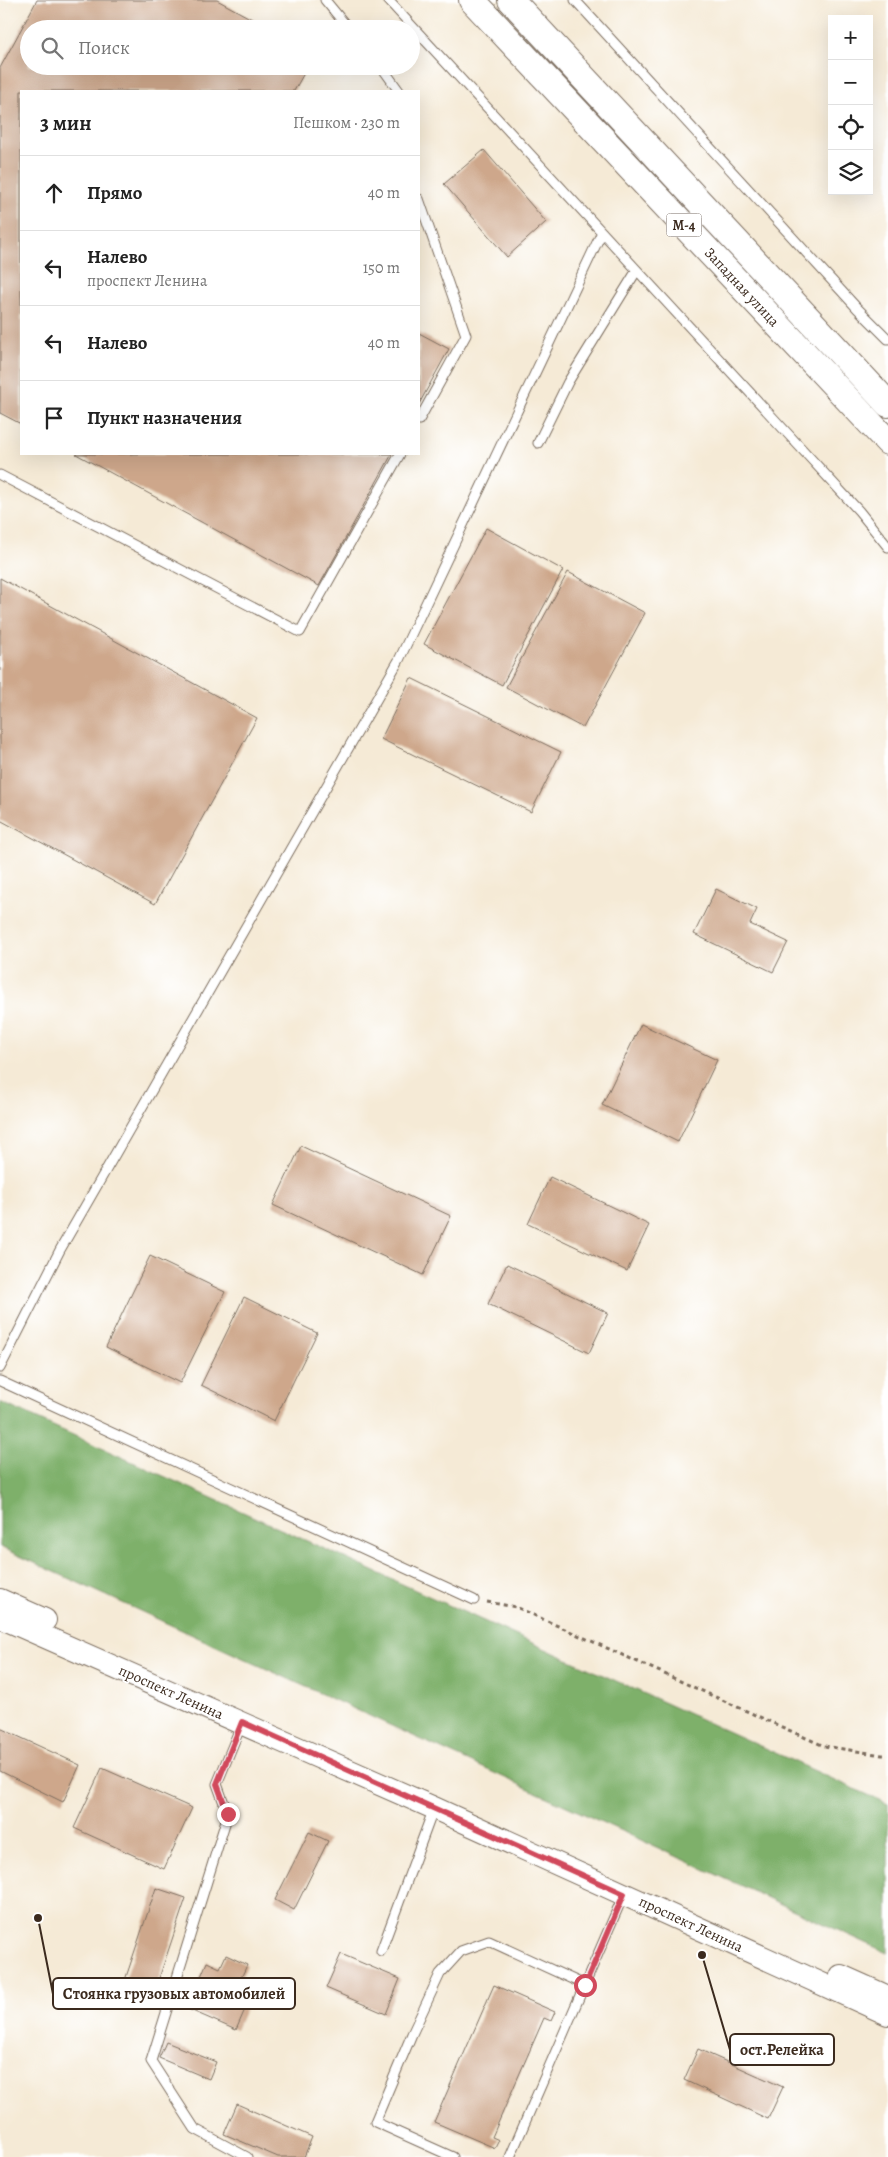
<!DOCTYPE html>
<html lang="ru">
<head>
<meta charset="utf-8">
<style>
  body { margin:0; font-family:Alegreya,serif; background:#f2f2f2; color:#222 }
  .controls { position:absolute; right:15px; top:15px; display:grid; overflow:hidden; border-radius:0px; box-shadow:0 5px 20px #0002 }
  .controls button { width:45px; height:45px; display:grid; place-items:center; padding:0; border:0; border-bottom:1px solid #e0e0e0; background:#fff; color:#222; font:25px sans-serif }
  .stop { position:absolute; width:15px; height:15px; margin:-11px; border:4px solid #d1495b; border-radius:50%; background:#fff }
  .stop.end { background:#d1495b; border-color:#fff; box-shadow:0 1px 5px #0008 }
  .list { margin:0; padding:0; list-style:none }
  h2 { display:flex; justify-content:space-between; align-items:center; height:65px; margin:0; padding:0 20px; font-size:21px }
  h2 small { font-size:16px; font-weight:400; color:#767676 }
  .list li { display:grid; grid-template-columns:32px 1fr auto; gap:15px; align-items:center; box-sizing:border-box; height:75px; padding:0 20px; border-top:1px solid #e0e0e0 }
  .list b { display:block; font-size:19px; white-space:nowrap }
  .list p { margin:0; font-size:16px; white-space:nowrap; color:#767676 }
  .list em { font-size:16px; font-style:normal; color:#767676 }
  .icon { flex:none; width:28px; height:28px; fill:none; stroke:currentColor; stroke-width:2; stroke-linecap:round; stroke-linejoin:round }
  .map { position:relative; flex:none; width:888px; height:2157px; overflow:hidden }
  .search { position:absolute; background:#fff; box-shadow:0 5px 20px #0002; left:20px; top:20px; width:400px; height:55px; display:flex; align-items:center; gap:12px; box-sizing:border-box; padding:0 18px; border-radius:28px; color:#767676; font-size:19px }
  .panel { position:absolute; background:#fff; box-shadow:0 5px 20px #0002; left:20px; top:90px; width:400px; height:365px; border-radius:0px }
  .map>svg:first-child { display:block }
  .forest { fill:#7eb06b; stroke:#5c6d44 }
  .building { fill:#cea78b }
  .lines { fill:none; stroke-linecap:round; stroke-linejoin:round }
  .lane-casing { stroke:#7c6d5e; stroke-width:11 }
  .secondary-casing { stroke:#7c6d5e; stroke-width:24 }
  .primary-casing { stroke:#7c6d5e; stroke-width:28 }
  .path { stroke:#7c6d5e; stroke-width:3; stroke-dasharray:4 4; stroke-linecap:butt }
  .lane { stroke:#fff; stroke-width:9 }
  .secondary { stroke:#fff; stroke-width:22 }
  .primary { stroke:#fff; stroke-width:26 }
  .route { stroke:#d1495b; stroke-width:6 }
  .labels { text-anchor:middle; stroke-width:4; stroke-linejoin:round; paint-order:stroke }
  .shield { fill:#fff; stroke:#766a62; stroke-width:1 }
  .shield-label { font-size:14px; font-weight:bold; fill:#3b2a1e }
  .street-label { font-size:15px; fill:#3b2a1e; stroke:#fff }
  .leader { fill:none; stroke:#3b2a1e; stroke-width:2 }
  .callout-dot { fill:#3b2a1e; stroke:#fff; stroke-width:2 }
  .callout { fill:#fff; stroke:#3b2a1e; stroke-width:2 }
  .callout-label { font-size:16px; text-anchor:middle; font-weight:bold; fill:#3b2a1e }
</style>
</head>
<body>
<div class="map">
<svg width="888" height="2157" viewBox="0 0 888 2157">
  <rect width="100%" height="100%" fill="#fff"/>
  <filter id="ink" filterUnits="userSpaceOnUse"><feTurbulence type="fractalNoise" baseFrequency=".02" numOctaves="2"/><feDisplacementMap in="SourceGraphic" scale="10" xChannelSelector="R" yChannelSelector="G"/><feConvolveMatrix kernelMatrix="1 2 1 2 8 2 1 2 1" color-interpolation-filters="sRGB"/></filter>
  <filter id="wash" filterUnits="userSpaceOnUse"><feTurbulence type="fractalNoise" baseFrequency=".0096" numOctaves="4" result="noise"/><feDisplacementMap in="SourceGraphic" scale="20" xChannelSelector="R" yChannelSelector="G"/><feGaussianBlur stdDeviation="1.12" result="paint"/><feColorMatrix in="noise" values="0 0 0 0 0 0 0 0 0 0 0 0 0 0 0 0 0 1.4 0 .05"/><feComposite in="paint" operator="in"/></filter>
  <g filter="url(#wash)">
    <rect width="100%" height="100%" fill="#f5ead6"/>
    <path class="forest" d="M0 1402 888 1804V1953L0 1547Z"/>
    <g id="blocks">
      <path class="building" d="M37 0H217L270 29H29V66H308L294 91H21V424L0 413V68Z
        M484 150 546 222 507 257 444 184Z
        M419 333 449 349 419 404Z
        M76 454H392L319 586Z
        M486 528 563 570 502 685 424 644Z
        M568 572 645 613 583 728 506 687Z
        M0 578 257 718 155 904 0 820Z
        M411 678 561 752 531 812 381 739Z
        M716 889 757 909 750 924 788 942 773 972 694 934Z
        M641 1024 717 1060 678 1142 602 1105Z
        M301 1146 451 1216 423 1275 273 1205Z
        M550 1177 649 1225 627 1271 528 1224Z
        M150 1256 225 1292 180 1383 106 1347Z
        M507 1264 608 1313 589 1353 488 1304Z
        M244 1297 317 1333 274 1421 201 1385Z
        M0 1728 80 1765 63 1802 0 1771Z
        M102 1768 192 1808 164 1869 74 1828Z
        M309 1832 328 1841 294 1910 275 1900Z
        M156 1888 186 1898 152 1999 122 1989Z
        M341 1954 400 1979 386 2014 326 1988Z
        M226 1955 247 1965 241 1978 256 1984 236 2030 181 2006 190 1983 197 1986 207 1962 220 1968Z
        M494 1985 555 2012 551 2021 544 2018 492 2137 499 2140 495 2148 434 2122Z
        M166 2042 216 2062 209 2079 159 2058Z
        M698 2049 783 2087 768 2119 684 2080Z
        M237 2104 312 2137 304 2157H278L224 2134Z"/>
    </g>
  </g>
  <g filter="url(#ink)">
    <use href="#blocks" fill-opacity="0" stroke="#7c6d5e" stroke-width="1"/>
    <g class="lines">
      <g class="lane-casing">
        <path id="lane" d="M325 0 349 29
          M388 0 859 511 888 547
          M575 0 857 308 888 339
          M381 66 399 91
          M419 199 466 335 419 420
          M538 443 568 382 637 270
          M0 475 300 632 400 454
          M0 1368 60 1250 399 660 602 232
          M0 1381 474 1600
          M242 1723 217 1784 228 1814 151 2061 195 2129 247 2157
          M381 1951 434 1808
          M453 2157 375 2122 412 2034 440 1974 461 1951 489 1941 585 1985
          M510 2157 624 1894"/>
      </g>
      <g class="secondary-casing">
        <path id="secondary" d="M0 1600 45 1620
          M0 1617 434 1808 888 2014
          M841 1976 888 1997"/>
      </g>
      <g class="primary-casing">
        <path id="primary" d="M472 0 888 442
          M511 0 888 404"/>
      </g>
      <path class="path" d="M487 1602 516 1607 824 1746 882 1755H888"/>
      <use href="#lane" class="lane"/>
      <use href="#secondary" class="secondary"/>
      <use href="#primary" class="primary"/>
    </g>
  </g>
  <g class="lines" filter="url(#ink)">
    <path class="route" d="M228 1814 217 1784 242 1722 624 1894 585 1985"/>
  </g>
  <g class="labels">
    <rect class="shield" x="666.5" y="213.5" width="35" height="23" rx="4"/>
    <g class="shield-label">
      <text x="684" y="230">М-4</text>
    </g>
    <g class="street-label">
      <text transform="translate(742 287) rotate(47)" y="5">Западная улица</text>
      <text transform="translate(171 1692) rotate(24)" y="5">проспект Ленина</text>
      <text transform="translate(691 1924) rotate(25)" y="5">проспект Ленина</text>
    </g>
  </g>
  <path class="leader" d="M38 1918L53 1994M702 1955L730 2050"/>
  <g class="callout-dot">
    <circle cx="38" cy="1918" r="5"/>
    <circle cx="702" cy="1955" r="5"/>
  </g>
  <g class="callout">
    <rect x="53" y="1978" width="242" height="31" rx="5"/>
    <rect x="730" y="2034" width="104" height="31" rx="5"/>
  </g>
  <g class="callout-label">
    <text x="174" y="1999">Стоянка грузовых автомобилей</text>
    <text x="782" y="2055">ост.Релейка</text>
  </g>
</svg>
<div class="controls">
<button>+</button>
<button>−</button>
<button><svg class="icon" aria-label="locate" viewBox="0 0 24 24"><circle cx="12" cy="12" r="6"/><path d="M12 2v4M12 18v4M2 12h4M18 12h4"/></svg></button>
<button><svg class="icon" aria-label="layers" viewBox="0 0 24 24"><path d="M12 4l9 5-9 5-9-5zM3 14l9 5 9-5"/></svg></button>
</div>
<div class="stop" style="left:585px;top:1985px"></div>
<div class="stop end" style="left:228px;top:1814px"></div>
<div class="search"><svg class="icon" aria-label="search" viewBox="0 0 24 24"><circle cx="10" cy="10" r="6"/><path d="M15 15l6 6"/></svg>Поиск</div>
<section class="panel">
<h2>3 мин<small>Пешком · 230 m</small></h2>
<ul class="list">
<li><svg class="icon" aria-label="ahead" viewBox="0 0 24 24"><path d="M12 20V5M6 11l6-6 6 6"/></svg><div><b>Прямо</b></div><em>40 m</em></li>
<li><svg class="icon" aria-label="left" viewBox="0 0 24 24"><path d="M17 20v-9H6M10 6l-5 5 5 5"/></svg><div><b>Налево</b><p>проспект Ленина</p></div><em>150 m</em></li>
<li><svg class="icon" aria-label="left" viewBox="0 0 24 24"><path d="M17 20v-9H6M10 6l-5 5 5 5"/></svg><div><b>Налево</b></div><em>40 m</em></li>
<li><svg class="icon" aria-label="arrive" viewBox="0 0 24 24"><path d="M6 21V4h12l-3 4 3 4H6"/></svg><div><b>Пункт назначения</b></div></li>
</ul>
</section>
</div>
</body>
</html>
